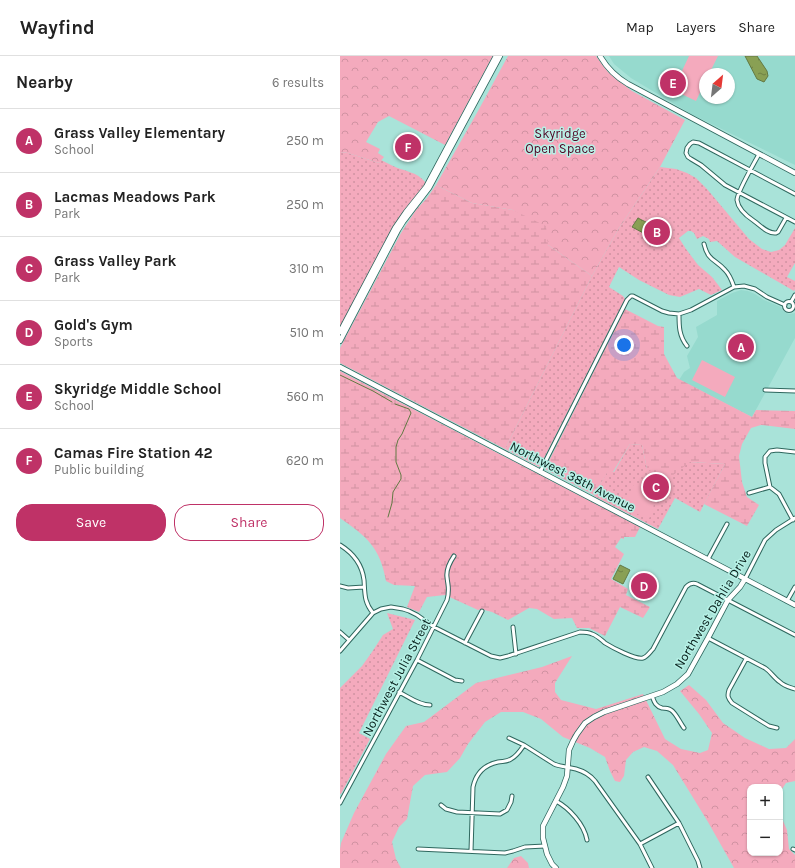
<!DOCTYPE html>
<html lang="en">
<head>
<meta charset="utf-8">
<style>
  body { margin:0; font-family:Karla,sans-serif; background:#f2f2f2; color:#222 }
  .controls { position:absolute; right:12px; bottom:12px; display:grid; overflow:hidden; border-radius:8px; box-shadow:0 1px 3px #0004 }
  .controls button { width:36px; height:36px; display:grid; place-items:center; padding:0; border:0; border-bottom:1px solid #e0e0e0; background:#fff; color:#222; font:20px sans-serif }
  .compass { position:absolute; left:359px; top:12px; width:36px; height:36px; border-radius:50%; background:#fff; box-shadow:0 1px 3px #0004; rotate:28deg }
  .you { position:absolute; left:284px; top:289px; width:14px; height:14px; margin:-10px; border:3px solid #fff; border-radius:50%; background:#1a73e8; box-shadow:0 0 0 6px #1a73e833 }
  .badge { display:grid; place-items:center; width:26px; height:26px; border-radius:50%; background:#bf3267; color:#fff; font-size:13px; font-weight:700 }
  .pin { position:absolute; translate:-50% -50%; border:2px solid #fff; box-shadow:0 1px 4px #0006 }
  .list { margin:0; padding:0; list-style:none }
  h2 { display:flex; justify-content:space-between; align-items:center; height:52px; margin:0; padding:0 16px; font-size:17px }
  h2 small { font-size:13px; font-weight:400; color:#767676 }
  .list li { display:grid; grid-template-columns:26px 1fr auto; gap:12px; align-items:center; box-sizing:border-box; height:64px; padding:0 16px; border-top:1px solid #e0e0e0 }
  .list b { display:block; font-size:15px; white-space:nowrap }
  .list p { margin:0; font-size:13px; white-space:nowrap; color:#767676 }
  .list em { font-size:13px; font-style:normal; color:#767676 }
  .actions { display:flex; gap:8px; padding:12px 16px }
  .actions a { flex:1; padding:9px 0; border:1px solid #bf3267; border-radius:16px; text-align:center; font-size:14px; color:#bf3267 }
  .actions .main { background:#bf3267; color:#fff }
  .map { position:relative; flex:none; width:455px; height:812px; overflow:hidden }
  header { display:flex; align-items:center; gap:24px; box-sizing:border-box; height:56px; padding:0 20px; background:#fff; border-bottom:1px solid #e0e0e0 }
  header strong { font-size:19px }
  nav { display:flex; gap:22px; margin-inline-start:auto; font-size:14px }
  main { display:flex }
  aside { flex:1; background:#fff }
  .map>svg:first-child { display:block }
  .built { fill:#96dace; fill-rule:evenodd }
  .grass { fill:url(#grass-dots) }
  .forest { fill:url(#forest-crowns) }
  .wetland { fill:url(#wetland-marsh) }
  .garden { fill:#f4aabd }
  .water { fill:url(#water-ripples); stroke:#627943 }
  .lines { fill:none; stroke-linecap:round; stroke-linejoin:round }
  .stream { stroke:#627943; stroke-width:1 }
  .street-casing { stroke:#2e675e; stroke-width:5 }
  .secondary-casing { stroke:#2e675e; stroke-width:6 }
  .street { stroke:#fff; stroke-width:3 }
  .secondary { stroke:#fff; stroke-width:4.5 }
  .labels { text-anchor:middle; stroke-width:3; stroke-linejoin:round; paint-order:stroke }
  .park-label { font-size:13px; fill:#520626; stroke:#b6f1e6 }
  .street-label { font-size:13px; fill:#061e1a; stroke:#b6f1e6 }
</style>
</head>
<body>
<header>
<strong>Wayfind</strong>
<nav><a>Map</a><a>Layers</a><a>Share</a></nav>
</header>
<main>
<aside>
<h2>Nearby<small>6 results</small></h2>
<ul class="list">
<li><span class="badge">A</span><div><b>Grass Valley Elementary</b><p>School</p></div><em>250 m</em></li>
<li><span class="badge">B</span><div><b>Lacmas Meadows Park</b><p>Park</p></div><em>250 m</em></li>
<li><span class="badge">C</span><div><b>Grass Valley Park</b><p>Park</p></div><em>310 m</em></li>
<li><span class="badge">D</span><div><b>Gold's Gym</b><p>Sports</p></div><em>510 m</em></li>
<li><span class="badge">E</span><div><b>Skyridge Middle School</b><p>School</p></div><em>560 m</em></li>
<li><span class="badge">F</span><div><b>Camas Fire Station 42</b><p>Public building</p></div><em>620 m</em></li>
</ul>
<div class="actions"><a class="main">Save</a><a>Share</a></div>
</aside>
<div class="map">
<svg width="455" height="812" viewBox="0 0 455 812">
  <defs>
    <pattern id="grass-dots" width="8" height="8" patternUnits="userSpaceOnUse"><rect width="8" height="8" fill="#f4aabd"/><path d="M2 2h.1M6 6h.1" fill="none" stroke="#d092a2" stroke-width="1.8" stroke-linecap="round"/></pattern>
    <pattern id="forest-crowns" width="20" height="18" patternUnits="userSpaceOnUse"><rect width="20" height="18" fill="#f4aabd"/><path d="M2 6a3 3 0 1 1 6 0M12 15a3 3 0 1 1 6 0" fill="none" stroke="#d092a2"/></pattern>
    <pattern id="wetland-marsh" width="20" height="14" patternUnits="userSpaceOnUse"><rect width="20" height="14" fill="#f4aabd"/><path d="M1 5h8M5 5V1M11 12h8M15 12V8" fill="none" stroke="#d092a2"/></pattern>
    <pattern id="water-ripples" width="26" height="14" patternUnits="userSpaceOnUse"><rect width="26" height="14" fill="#89a054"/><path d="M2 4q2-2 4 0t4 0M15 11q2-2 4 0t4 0" fill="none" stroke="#6e8245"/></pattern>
  </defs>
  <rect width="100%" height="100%" fill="#a9e3d9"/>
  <path class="built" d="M269 0H455V109L351 58 291 22 274 8ZM365 18H389V42H365Z
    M401 234 408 235 415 238 424 244 441 251 443 255 449 258 455 257V282L412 361 339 324 344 316 350 312 347 300 358 281 356 271 377 259V245L392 237Z"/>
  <path class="grass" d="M0 96 8 97 39 107 41 104C45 106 49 108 53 110 63 115 78 116 85 126V129L75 142 19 236 0 271Z
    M320 111 336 113 347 117 356 122 367 133 409 183 422 193 431 196 439 194 445 189 455 172V207L447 221 455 225V233L454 235 395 201 377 185 370 186 369 183 363 180 357 183 354 177 351 175H348L339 182 346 193 358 209 372 221 382 234 371 239 359 233 340 241 329 239 299 224 279 211 269 231 283 240 285 243 200 410 199 411 165 393 252 220 279 172Z
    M290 388 302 389 307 413 350 406 385 408 360 456 335 442 318 473 254 440 268 414 274 416Z
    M47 557 75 564 19 677 30 683 1 738H0V632L22 610 32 596 43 579 53 573Z"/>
  <path class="forest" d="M0 0H153L105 89 49 60 38 66 26 86 40 93 38 97 44 101 39 107 8 97 0 96Z
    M168 0H256L268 16 292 35 345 64 320 111 279 172 252 220 208 189 173 154 132 147 96 129 138 55Z
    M232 600 215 627V636L221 644 256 653 303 638 325 683 341 693 360 697 368 694 372 677 359 658 340 635 349 629 357 636 366 644 383 667 405 682 429 693 446 692 455 683V725L446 727 440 736V731H410V797H440V758L447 774 449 793 455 799V812H394L368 766 333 709 317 695 304 691 293 696 286 704 284 720 280 726 275 725 270 715 265 701 250 692 223 681 201 663 183 656H161L145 666 128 688 120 702 107 716 85 719 73 730 67 763 59 771 52 786 56 803 61 812H0V793L1 787 14 757 46 698 66 670 84 666 136 627 202 611Z
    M181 800 188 807 189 812H167L174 802Z"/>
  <path class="wetland" d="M96 129 132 147 173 154 206 170 208 189 252 220 165 393 0 307V292L61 177 76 154 87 142Z
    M285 253 318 270 324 271V298L337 322 412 361 416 354 455 355V373L421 369 411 372 402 388 399 400 402 426 407 441 419 449 407 470 364 448 385 408 350 406 328 423 307 413 302 389 290 388 273 416 268 415 254 439 205 413Z
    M0 315 300 471 295 481H284V483L281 482 275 491 284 498 271 523 288 533 286 539 310 551 303 562 280 551 265 580 249 572H237L232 562 214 563 197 553 189 552 168 564 152 556 141 553 138 554 105 539 87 541 79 556 67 551 75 530 54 529 46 525C40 491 27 481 0 462Z"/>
  <path class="garden" d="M349 0H378L369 18H365V26L356 45 333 34Z
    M362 304 395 321 385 341 352 324Z
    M295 426C314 432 319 447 308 464L289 453 286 444Z"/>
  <path class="water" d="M405 0H417L427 15 428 20 424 26 417 23Z
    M298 162C305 166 322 173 326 178L324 181H311L292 171Z
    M280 509 290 514 283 528 273 523Z"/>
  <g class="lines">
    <path class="stream" d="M0 319 33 335 52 346
      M48 461 52 447 53 436 61 423V419L56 406V391L58 384 62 378 71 357 69 353 55 348"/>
    <g class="street-casing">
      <path id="street" d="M419 98C415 106 397 136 397 144 398 153 408 161 414 165 421 170 428 178 436 177L438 176 446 162
        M455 138 359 87 353 86 350 88 347 92 346 97 348 101 351 103 361 109 385 129 455 166
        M364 188C368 205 375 203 385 214 390 219 392 225 394 231
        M444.5 250a4.5 4.5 0 1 1 9 0a4.5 4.5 0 1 1-9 0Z
        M451 246 455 239
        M339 258C339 270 339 280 347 290
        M425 334 455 335
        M200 416 287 244 291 240H293L322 255 329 257 339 258 351 254 394 231 404 230 415 233 427 241 445 249
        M409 437 430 431
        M453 464 439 438 430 431 425 407V401L430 395 437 394 455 396
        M0 489C13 497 22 508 24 524 25 538 24 546 33 557
        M368 503 387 468
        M405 523 425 484 436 474 455 462
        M0 530 8 532 24 531
        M447 545 455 531
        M173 571 176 598
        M0 576 9 584
        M368 582 425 612C431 616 434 622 440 626 444 630 449 631 455 633
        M125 587 142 555
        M0 595 33 557 41 553 51 551 63 553 69 555 77 559 94 571 151 600 160 602 168 600 240 576C244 576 248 576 252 578 258 580 261 584 265 587 273 592 296 604 303 602 307 601 310 596 313 593L346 531C349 528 352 526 357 528L455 579
        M406 603 389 634C387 640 388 642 392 647L429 670 437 672
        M77 604 115 624 122 625
        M59 636C69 641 79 649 90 649
        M312 640C314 645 315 650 322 652 325 652 328 652 331 654 336 657 340 667 344 672
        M169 682 184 689 214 708C221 711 229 711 236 713 243 715 250 719 255 725L300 788 312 812
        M308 721 339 767 358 805 360 812
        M216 745C229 752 244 768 247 784
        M0 747 77 604 107 544C110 533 108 531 107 521 106 514 110 506 114 500
        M101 749 106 753 117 756 160 758 167 754 171 746 172 740
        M300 788 339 767
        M78 793 165 797 173 795 185 791 205 790
        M453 793 455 794
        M131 795 133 731C136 717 144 709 158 706 163 705 167 706 171 703 177 700 180 695 184 689"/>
    </g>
    <g class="secondary-casing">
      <path id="secondary" d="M260 0C267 12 276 21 288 28L455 117
        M0 276 55 172 66 156 86 131 156 0
        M0 285 58 174 63 166 89 132 160 0
        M0 311 455 549
        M216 812 212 808 207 798 203 782V770L223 731 227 720 229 694 233 685 237 678 245 667 254 661 264 656 323 636 337 628 348 618 368 582 388 544 400 531 405 523"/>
    </g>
    <use href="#street" class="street"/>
    <use href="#secondary" class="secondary"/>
  </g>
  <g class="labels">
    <g class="park-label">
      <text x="220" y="82">Skyridge<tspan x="220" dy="15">Open Space</tspan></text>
    </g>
    <g class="street-label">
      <text transform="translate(233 420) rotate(27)" y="5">Northwest 38th Avenue</text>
      <text transform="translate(372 553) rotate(-59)" y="5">Northwest Dahlia Drive</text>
      <text transform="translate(56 621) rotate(-62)" y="5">Northwest Julia Street</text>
    </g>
  </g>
</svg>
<div class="controls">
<button>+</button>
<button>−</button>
</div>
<svg class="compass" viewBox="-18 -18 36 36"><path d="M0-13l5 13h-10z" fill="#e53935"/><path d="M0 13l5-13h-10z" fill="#767676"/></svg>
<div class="you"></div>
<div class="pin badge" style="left:401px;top:291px">A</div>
<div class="pin badge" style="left:317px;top:176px">B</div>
<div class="pin badge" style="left:316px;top:431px">C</div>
<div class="pin badge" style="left:304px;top:530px">D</div>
<div class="pin badge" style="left:333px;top:27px">E</div>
<div class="pin badge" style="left:68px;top:91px">F</div>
</div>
</main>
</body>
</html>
